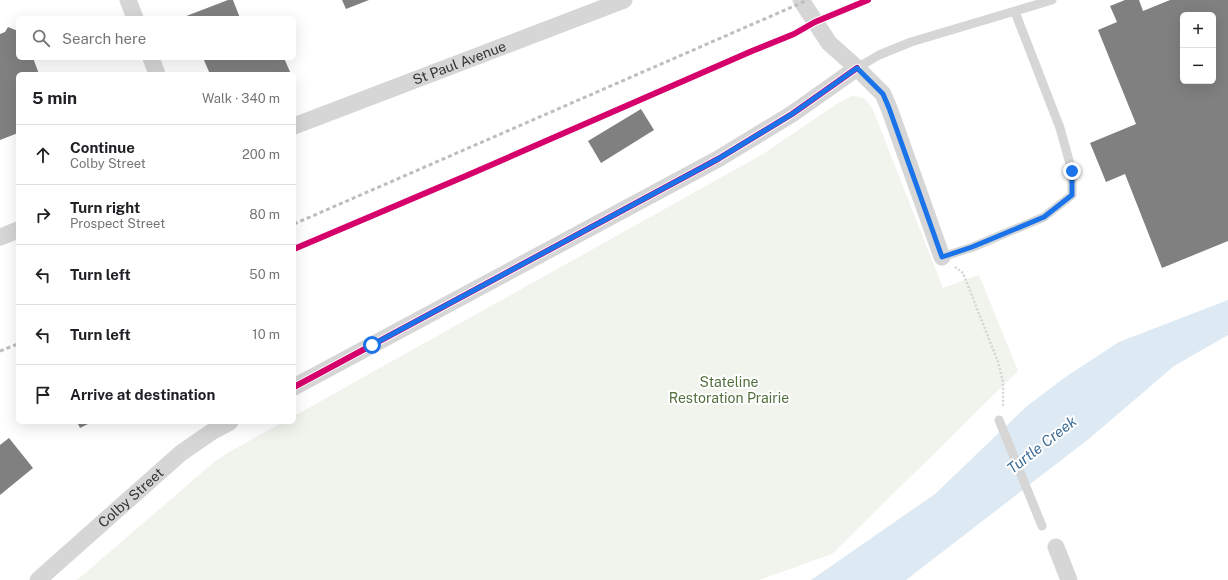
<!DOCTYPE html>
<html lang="en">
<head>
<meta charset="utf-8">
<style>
  body { margin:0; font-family:"Public Sans",sans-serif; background:#f6f6f6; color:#202124 }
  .controls { position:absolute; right:12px; top:12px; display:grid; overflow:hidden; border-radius:6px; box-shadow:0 4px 16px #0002 }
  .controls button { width:36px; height:36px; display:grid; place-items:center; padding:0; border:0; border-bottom:1px solid #e0e0e0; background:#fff; color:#202124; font:20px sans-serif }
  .stop { position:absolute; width:12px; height:12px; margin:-9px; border:3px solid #1a73e8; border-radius:50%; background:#fff }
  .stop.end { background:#1a73e8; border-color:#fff; box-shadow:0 1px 4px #0008 }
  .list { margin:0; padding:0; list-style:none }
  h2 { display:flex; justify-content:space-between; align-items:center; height:52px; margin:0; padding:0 16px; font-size:17px }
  h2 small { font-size:13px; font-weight:400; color:#757577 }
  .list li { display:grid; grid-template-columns:26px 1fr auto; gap:12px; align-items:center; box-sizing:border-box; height:60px; padding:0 16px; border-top:1px solid #e0e0e0 }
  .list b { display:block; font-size:15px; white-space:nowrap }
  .list p { margin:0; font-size:13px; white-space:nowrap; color:#757577 }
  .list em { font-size:13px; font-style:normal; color:#757577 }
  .icon { flex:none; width:22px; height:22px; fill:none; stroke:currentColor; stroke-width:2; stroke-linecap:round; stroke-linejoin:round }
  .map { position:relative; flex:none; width:1228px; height:580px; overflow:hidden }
  .search { position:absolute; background:#fff; box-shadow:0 4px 16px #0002; left:16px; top:16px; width:280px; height:44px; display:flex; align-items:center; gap:10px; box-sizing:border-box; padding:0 14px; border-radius:6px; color:#757577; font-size:15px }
  .panel { position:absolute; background:#fff; box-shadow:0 4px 16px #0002; left:16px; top:72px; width:280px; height:352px; border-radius:6px }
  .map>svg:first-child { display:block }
  .green { fill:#f0f4ed }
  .water { fill:#dde9f3 }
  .building { fill:#808080; fill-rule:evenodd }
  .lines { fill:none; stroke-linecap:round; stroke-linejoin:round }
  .path { stroke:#d5d5d5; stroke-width:2.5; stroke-dasharray:2 2; stroke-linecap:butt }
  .service { stroke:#d6d6d6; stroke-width:9 }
  .minor { stroke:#d6d6d6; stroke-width:17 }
  .rail { stroke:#bebebe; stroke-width:3; stroke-dasharray:4 3; stroke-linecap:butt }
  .cycleway-casing { stroke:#fff; stroke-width:8 }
  .cycleway { stroke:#d6006c; stroke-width:6 }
  .route { stroke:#1a73e8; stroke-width:5 }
  .labels { text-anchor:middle; stroke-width:4; stroke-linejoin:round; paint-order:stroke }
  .street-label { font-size:14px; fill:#323232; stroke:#fff }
  .park-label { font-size:14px; fill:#526f3e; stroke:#fff }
  .water-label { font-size:15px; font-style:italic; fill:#3e6e96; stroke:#fff }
</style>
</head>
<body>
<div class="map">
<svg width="1228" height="580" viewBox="0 0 1228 580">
  <rect width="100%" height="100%" fill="#fff"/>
  <path class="green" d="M852 96C863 96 868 100 873 110L943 288 979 275 1018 371 832 554 759 580H77L213 463 229 452 283 422H294V416L763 154 838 103Z"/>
  <path class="water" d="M1228 300V335L1174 366 1090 438 906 580H811L935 494 1027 406 1064 378 1119 342Z"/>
  <path class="building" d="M228 0H233L240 18H181Z
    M342 0H369L346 9Z
    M1125 0H1139L1143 11 1170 0H1228V241L1162 268 1125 174 1106 182 1090 143 1136 124 1098 30 1117 22 1110 6ZM1183 15H1213V81H1183Z
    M8 27 18 31V58H33L39 74H18V133L0 140V34L5 32Z
    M203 58H284L291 74H210Z
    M641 109 654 130 601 163 588 141Z
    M77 422H92L80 428Z
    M9 438 33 468 0 495V445Z"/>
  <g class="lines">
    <path class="path" d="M955 267 963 273 998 362 1003 382V407"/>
    <path class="service" d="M857 68 879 55 911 42 1052 0
      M942 257 973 247 1044 217 1072 195V171L1060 128 1015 12
      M999 420 1042 526"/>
    <g class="minor">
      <path d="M128 0 135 18"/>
      <path d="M801 0 829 43 857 68 883 94 889 108 942 257"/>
      <path d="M151 58 157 74"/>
      <path id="s1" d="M294 126 624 0"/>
      <path d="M0 237 18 230"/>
      <path d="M294 387 718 159 792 114 857 68"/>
      <path d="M1056 547 1069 580"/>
      <path id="s2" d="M38 580 181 453 213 431 230 422"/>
    </g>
    <path class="rail" d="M294 224 808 0
      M0 351 18 344"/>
    <g class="cycleway-casing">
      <path id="cycleway" d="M294 249 468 175 752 51 794 34 815 22 868 0
        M294 387 718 159 792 114 857 68"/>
    </g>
    <use href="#cycleway" class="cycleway"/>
  </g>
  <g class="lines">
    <path class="route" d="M372 345 718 159 792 114 857 68 883 94 889 108 942 257 972 247 1044 217 1072 195V171"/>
  </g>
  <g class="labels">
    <g class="street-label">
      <text dy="5" stroke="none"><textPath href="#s1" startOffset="177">St Paul Avenue</textPath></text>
      <text dy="5" stroke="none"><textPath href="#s2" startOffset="124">Colby Street</textPath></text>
    </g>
    <g class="park-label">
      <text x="729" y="387">Stateline<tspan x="729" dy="16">Restoration Prairie</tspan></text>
    </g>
    <g class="water-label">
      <text transform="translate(1042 445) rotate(-38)" y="5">Turtle Creek</text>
    </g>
  </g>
</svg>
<div class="controls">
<button>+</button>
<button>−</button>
</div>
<div class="stop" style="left:372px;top:345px"></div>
<div class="stop end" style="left:1072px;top:171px"></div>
<div class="search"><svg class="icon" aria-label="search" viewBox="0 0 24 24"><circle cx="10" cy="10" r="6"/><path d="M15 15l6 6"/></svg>Search here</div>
<section class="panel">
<h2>5 min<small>Walk · 340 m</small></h2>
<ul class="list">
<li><svg class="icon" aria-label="ahead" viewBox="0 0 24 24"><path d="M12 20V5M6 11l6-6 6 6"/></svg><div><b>Continue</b><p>Colby Street</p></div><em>200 m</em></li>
<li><svg class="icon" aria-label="right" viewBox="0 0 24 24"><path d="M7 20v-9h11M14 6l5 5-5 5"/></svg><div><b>Turn right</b><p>Prospect Street</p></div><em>80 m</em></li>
<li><svg class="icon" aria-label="left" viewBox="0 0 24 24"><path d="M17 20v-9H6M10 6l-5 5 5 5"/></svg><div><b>Turn left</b></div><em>50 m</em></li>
<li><svg class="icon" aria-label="left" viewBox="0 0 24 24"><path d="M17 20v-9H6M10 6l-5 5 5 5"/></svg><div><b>Turn left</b></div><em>10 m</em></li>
<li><svg class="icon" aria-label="arrive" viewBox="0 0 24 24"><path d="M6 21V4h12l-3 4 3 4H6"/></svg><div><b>Arrive at destination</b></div></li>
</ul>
</section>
</div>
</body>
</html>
